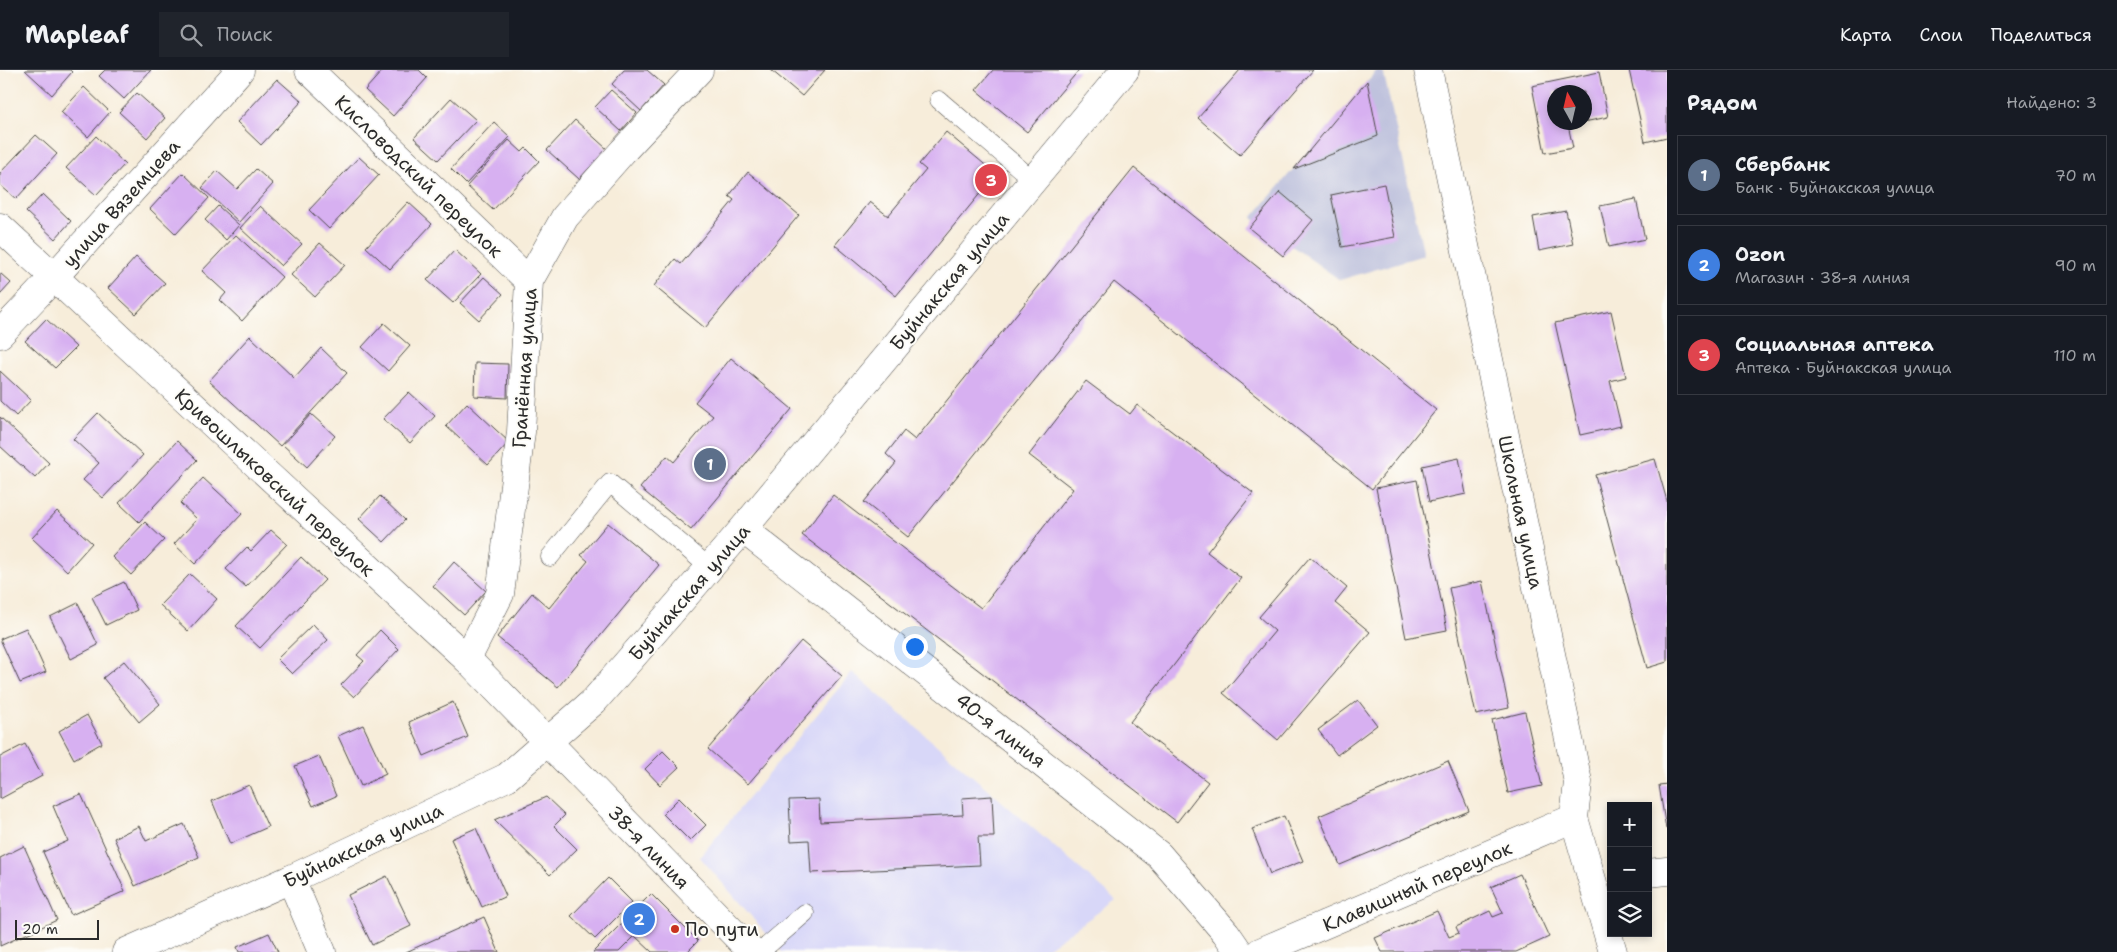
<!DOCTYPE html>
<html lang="ru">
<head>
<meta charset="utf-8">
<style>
  body { margin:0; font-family:"Shantell Sans",sans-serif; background:#20242c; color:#f1f3f6 }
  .controls { position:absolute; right:15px; bottom:15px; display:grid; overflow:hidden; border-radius:0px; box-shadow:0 2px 8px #0003 }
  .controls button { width:45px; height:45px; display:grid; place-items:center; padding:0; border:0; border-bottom:1px solid #363941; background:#171b24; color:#f1f3f6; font:25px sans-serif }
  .compass { position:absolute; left:1547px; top:15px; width:45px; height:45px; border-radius:50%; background:#171b24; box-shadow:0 2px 8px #0003; rotate:352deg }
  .scale { position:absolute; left:15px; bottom:12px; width:84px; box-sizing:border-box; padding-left:5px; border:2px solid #2b2b2b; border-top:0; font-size:14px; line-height:18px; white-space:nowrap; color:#2b2b2b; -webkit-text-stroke:4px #fdfcf7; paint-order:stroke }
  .you { position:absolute; left:914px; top:576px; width:18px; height:18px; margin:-12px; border:4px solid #fff; border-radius:50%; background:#1a73e8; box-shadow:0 0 0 8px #1a73e833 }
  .badge { display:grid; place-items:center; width:32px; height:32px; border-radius:50%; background:#ea580c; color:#fff; font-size:16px; font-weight:700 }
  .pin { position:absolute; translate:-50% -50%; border:2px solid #fff; box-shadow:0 1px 5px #0006 }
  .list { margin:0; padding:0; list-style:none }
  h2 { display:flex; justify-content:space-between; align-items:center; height:65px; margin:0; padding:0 20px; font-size:21px }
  h2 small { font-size:16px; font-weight:400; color:#9ea1a6 }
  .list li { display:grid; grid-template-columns:32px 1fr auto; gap:15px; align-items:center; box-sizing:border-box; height:80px; margin:0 10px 10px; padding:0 10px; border:1px solid #363941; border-radius:0px }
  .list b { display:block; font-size:19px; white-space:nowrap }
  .list p { margin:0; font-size:16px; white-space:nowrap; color:#9ea1a6 }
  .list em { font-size:16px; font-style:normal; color:#9ea1a6 }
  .icon { flex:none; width:28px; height:28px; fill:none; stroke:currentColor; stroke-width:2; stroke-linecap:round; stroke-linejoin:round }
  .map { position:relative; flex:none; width:1667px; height:882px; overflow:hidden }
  header { display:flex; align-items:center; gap:30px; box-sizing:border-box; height:70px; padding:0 25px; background:#171b24; border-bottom:1px solid #363941 }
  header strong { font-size:24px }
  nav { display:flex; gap:28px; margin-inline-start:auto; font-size:18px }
  .search { width:350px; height:45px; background:#20242c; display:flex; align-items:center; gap:12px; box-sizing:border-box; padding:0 18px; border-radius:0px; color:#9ea1a6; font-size:19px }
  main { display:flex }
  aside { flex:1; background:#171b24 }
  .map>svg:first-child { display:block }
  .built { fill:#d8d7f8 }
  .industrial { fill:#bfc2dd }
  .building { fill:#d7b0f1 }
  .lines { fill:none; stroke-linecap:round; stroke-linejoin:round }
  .service-casing { stroke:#4a4845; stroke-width:19 }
  .minor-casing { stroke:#4a4845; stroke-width:29 }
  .tertiary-casing { stroke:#4a4845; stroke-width:29 }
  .service { stroke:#fff; stroke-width:18 }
  .minor { stroke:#fff; stroke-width:28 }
  .tertiary { stroke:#fff; stroke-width:28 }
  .poi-dot { fill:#c8321e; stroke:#fdfcf7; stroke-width:2 }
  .labels { text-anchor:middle; stroke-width:4; stroke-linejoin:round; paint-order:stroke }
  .street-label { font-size:19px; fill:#2b2b2b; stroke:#fdfcf7 }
  .poi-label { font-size:19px; fill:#2b2b2b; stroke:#fdfcf7; text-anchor:start }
</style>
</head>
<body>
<header>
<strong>Mapleaf</strong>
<div class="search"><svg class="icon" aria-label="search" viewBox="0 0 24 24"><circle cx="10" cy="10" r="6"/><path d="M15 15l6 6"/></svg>Поиск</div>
<nav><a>Карта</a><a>Слои</a><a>Поделиться</a></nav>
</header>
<main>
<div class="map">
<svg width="1667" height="882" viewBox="0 0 1667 882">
  <rect width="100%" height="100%" fill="#fdfcf7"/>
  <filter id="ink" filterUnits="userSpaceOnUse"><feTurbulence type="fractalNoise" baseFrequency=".02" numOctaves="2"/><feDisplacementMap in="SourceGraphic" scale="10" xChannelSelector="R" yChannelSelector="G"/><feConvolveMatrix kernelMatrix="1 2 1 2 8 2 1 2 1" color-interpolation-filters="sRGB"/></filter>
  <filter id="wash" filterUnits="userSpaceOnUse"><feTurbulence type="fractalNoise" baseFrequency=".0096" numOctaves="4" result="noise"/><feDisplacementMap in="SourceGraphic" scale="20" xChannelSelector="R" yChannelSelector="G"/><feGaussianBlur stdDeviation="1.12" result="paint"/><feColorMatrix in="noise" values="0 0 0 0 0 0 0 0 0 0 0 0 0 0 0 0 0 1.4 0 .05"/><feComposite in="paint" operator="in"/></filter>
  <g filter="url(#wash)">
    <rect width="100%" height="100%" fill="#f7edda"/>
    <path class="built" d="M852 602 1116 830 1041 882H782L700 787Z"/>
    <path class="industrial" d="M1377 0H1383L1424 185 1340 210 1252 148Z"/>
    <g id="blocks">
      <path class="building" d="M25 0H70L72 2 52 25Z
        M105 0H151L124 29 99 6Z
        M383 0H419L427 8 393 46 365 20Z
        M624 0H647L664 15 641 41 612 14Z
        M771 0H825L802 26Z
        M993 0H1079L1027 62 976 20Z
        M1240 0H1313L1240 85 1198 48Z
        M1629 0H1667V67L1645 72Z
        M1599 2 1608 47 1584 52V22H1554V52L1579 53 1568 55 1573 78 1545 83 1532 16Z
        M277 9 302 31 261 75 237 52Z
        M1367 11 1378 66 1294 99Z
        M84 17 110 42 88 67 61 42Z
        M611 20 637 43 621 61 595 37Z
        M137 23 165 48 147 68 119 42Z
        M451 28 476 50 438 90 414 68Z
        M575 50 607 79 579 109 547 80Z
        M494 52 510 67 466 114 451 99Z
        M946 62 996 104 896 226 835 175 870 132 888 146 926 100 919 94Z
        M36 65 57 84 16 129 0 115V103Z
        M96 66 125 94 96 125 66 98Z
        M509 70 522 82 526 78 539 91 493 140 467 116Z
        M359 87 379 105 329 159 309 140Z
        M1134 98 1436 340 1372 419 1114 212 908 467 864 432 896 393 886 384 904 361 915 370Z
        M256 99 273 114 239 152 202 118 217 101 237 119Z
        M748 102 799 145 705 258 654 216 675 189 681 194 734 130 729 126Z
        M183 103 209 128 176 164 150 139Z
        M1384 114 1395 167 1342 177 1331 125Z
        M1280 122 1313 150 1283 186 1249 158Z
        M43 124 71 151 55 169 26 142Z
        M1636 129 1645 169 1609 177 1600 136Z
        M408 132 432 154 390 199 366 177Z
        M218 136 239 155 226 170 205 150Z
        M260 136 302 174 281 196 240 158Z
        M1566 141 1573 174 1539 181 1533 147Z
        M236 165 282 207 242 251 220 230 226 223 202 201Z
        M320 173 345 195 315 227 291 205Z
        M455 180 481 204 453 233 427 210Z
        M136 187 165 213 136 244 108 218Z
        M0 203 11 213 0 225Z
        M484 207 503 224 479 250 460 233Z
        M1611 241 1626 307 1610 311 1621 356 1580 365 1555 253Z
        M46 249 76 277 55 298 25 271Z
        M384 253 410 276 388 301 362 277Z
        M250 266 294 308 321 278 347 303 280 376 209 311Z
        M731 288 792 339 691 460 640 418 667 386 674 392 713 346 695 332Z
        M475 293 508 294 507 328 474 326Z
        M0 301 31 330 16 346 0 331Z
        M1086 311 1130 344 1137 335 1253 423 1207 482 1241 508 1130 652 1208 712 1177 752 802 465 833 425 981 538 1073 419 1029 385Z
        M409 322 435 346 410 373 383 349Z
        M467 333 509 372 488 395 446 356Z
        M98 343 143 385 103 428 83 410 99 393 73 369Z
        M311 344 335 366 307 397 283 375Z
        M0 347 49 393 35 408 0 376Z
        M177 371 197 390 139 452 119 433Z
        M1459 388 1466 424 1429 432 1422 396Z
        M1655 389 1667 431V592L1647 598 1595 405Z
        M203 408 242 444 195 494 174 474 197 449 180 433Z
        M1417 410 1447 560 1406 568 1376 418Z
        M380 426 405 450 384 472 359 449Z
        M57 441 92 473 67 501 32 468Z
        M145 452 164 470 131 505 112 487Z
        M608 453 659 495 558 617 497 567 532 523 549 538 588 491 581 485Z
        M271 460 287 474 246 517 226 499 247 477 251 481Z
        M301 487 325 510 260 578 236 556Z
        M1310 487 1347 518 1335 533 1370 562 1278 670 1223 623 1275 561 1259 547Z
        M454 492 486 521 464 545 433 516Z
        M190 504 217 529 188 561 160 535Z
        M1482 511 1509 638 1476 645 1449 518Z
        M124 512 137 540 106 555 92 527Z
        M78 533 98 575 71 589 50 547Z
        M313 554 328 570 292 604 277 589Z
        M26 558 46 602 20 613 0 569Z
        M380 560 399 579 354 627 341 615 364 591 357 585Z
        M801 571 842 606 748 714 708 679Z
        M124 591 160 634 139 652 103 608Z
        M1358 630 1377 655 1337 685 1318 660Z
        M453 632 468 667 424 686 409 652Z
        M1525 642 1542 716 1508 723 1492 650Z
        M87 645 102 673 74 689 59 661Z
        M363 655 386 704 361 716 338 666Z
        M25 674 42 706 0 729V687Z
        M663 681 679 697 660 715 645 699Z
        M319 686 336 726 313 736 295 696Z
        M1448 691 1469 741 1340 795 1319 746Z
        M1667 714V759H1666L1659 715Z
        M249 715 268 757 230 774 212 731Z
        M81 724 125 821 71 845 43 782 68 771 53 736Z
        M992 726 994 767H978L980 795 811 803 809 770 791 771 789 730 819 729 820 752 963 745 962 728Z
        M546 727 565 745 554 756 577 779 550 805 494 750Z
        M679 728 706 755 690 771 663 744Z
        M1284 746 1303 791 1270 804 1252 759Z
        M184 754 199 787 135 816 114 768 139 756 146 771Z
        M476 758 506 826 482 837 451 769Z
        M24 776 57 850 0 876V788Z
        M1520 804 1549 867 1516 882H1382L1375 868 1437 841 1449 867 1459 863 1456 857 1490 841 1493 847 1503 843 1491 817Z
        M387 806 411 856 372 875 348 825Z
        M608 808 632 832 595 869 571 846Z
        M651 824 698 871 687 882H652L635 866 619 882H593Z
        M484 847 499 882H406Z
        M269 863 278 882H239L237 877Z"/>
    </g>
  </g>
  <g filter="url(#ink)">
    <use href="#blocks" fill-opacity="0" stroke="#4a4845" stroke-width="1"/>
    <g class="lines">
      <g class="service-casing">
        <path id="service" d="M939 30 1033 110
          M550 487 610 413 710 498
          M760 882 805 843"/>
      </g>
      <g class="minor-casing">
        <path id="minor" d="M309 0 529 211
          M1428 0 1578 712 1574 748 1613 882
          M467 589 500 524 521 362 529 211 565 147 623 81 699 0
          M1648 803 1667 801
          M291 809 322 882
          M1260 882 1574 748"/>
      </g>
      <g class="tertiary-casing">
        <path id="tertiary" d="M0 157 467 589 752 882
          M0 264 54 207 240 0
          M743 459 1159 785 1226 863 1239 882
          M126 882 291 809 507 707 594 631 743 459 1125 0"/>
      </g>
      <use href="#service" class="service"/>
      <use href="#minor" class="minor"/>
      <use href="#tertiary" class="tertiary"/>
    </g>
  </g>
  <circle class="poi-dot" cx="675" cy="859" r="5"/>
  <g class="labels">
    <g class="street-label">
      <text transform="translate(419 106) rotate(44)" y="7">Кисловодский переулок</text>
      <text transform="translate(121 133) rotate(-48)" y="7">улица Вяземцева</text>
      <text transform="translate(949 211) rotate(-50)" y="7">Буйнакская улица</text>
      <text transform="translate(524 298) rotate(-86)" y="7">Гранённая улица</text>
      <text transform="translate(275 412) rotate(43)" y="7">Кривошлыковский переулок</text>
      <text transform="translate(1521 442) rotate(78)" y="7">Школьная улица</text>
      <text transform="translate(689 522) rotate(-49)" y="7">Буйнакская улица</text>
      <text transform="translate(1001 660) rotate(38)" y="7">40-я линия</text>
      <text transform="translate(363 775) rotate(-25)" y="7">Буйнакская улица</text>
      <text transform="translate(649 777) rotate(46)" y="7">38-я линия</text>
      <text transform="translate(1417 816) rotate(-23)" y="7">Клавишный переулок</text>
    </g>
    <g class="poi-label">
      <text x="685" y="866">По пути</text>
    </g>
  </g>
</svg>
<div class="controls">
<button>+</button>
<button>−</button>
<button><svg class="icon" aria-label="layers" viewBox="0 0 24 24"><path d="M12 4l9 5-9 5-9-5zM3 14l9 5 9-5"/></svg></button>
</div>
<svg class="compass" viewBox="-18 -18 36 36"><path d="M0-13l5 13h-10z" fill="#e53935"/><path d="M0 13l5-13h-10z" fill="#9ea1a6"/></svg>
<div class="scale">20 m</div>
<div class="you"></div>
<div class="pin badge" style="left:710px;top:394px;background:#5c6f8a">1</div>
<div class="pin badge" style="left:639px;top:849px;background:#3f7fe0">2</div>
<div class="pin badge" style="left:991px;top:110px;background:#e0444e">3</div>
</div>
<aside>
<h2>Рядом<small>Найдено: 3</small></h2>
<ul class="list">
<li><span class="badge" style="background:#5c6f8a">1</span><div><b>Сбербанк</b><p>Банк · Буйнакская улица</p></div><em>70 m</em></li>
<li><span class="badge" style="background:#3f7fe0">2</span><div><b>Ozon</b><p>Магазин · 38-я линия</p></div><em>90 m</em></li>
<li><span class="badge" style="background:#e0444e">3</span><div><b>Социальная аптека</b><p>Аптека · Буйнакская улица</p></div><em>110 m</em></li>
</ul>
</aside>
</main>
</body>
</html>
